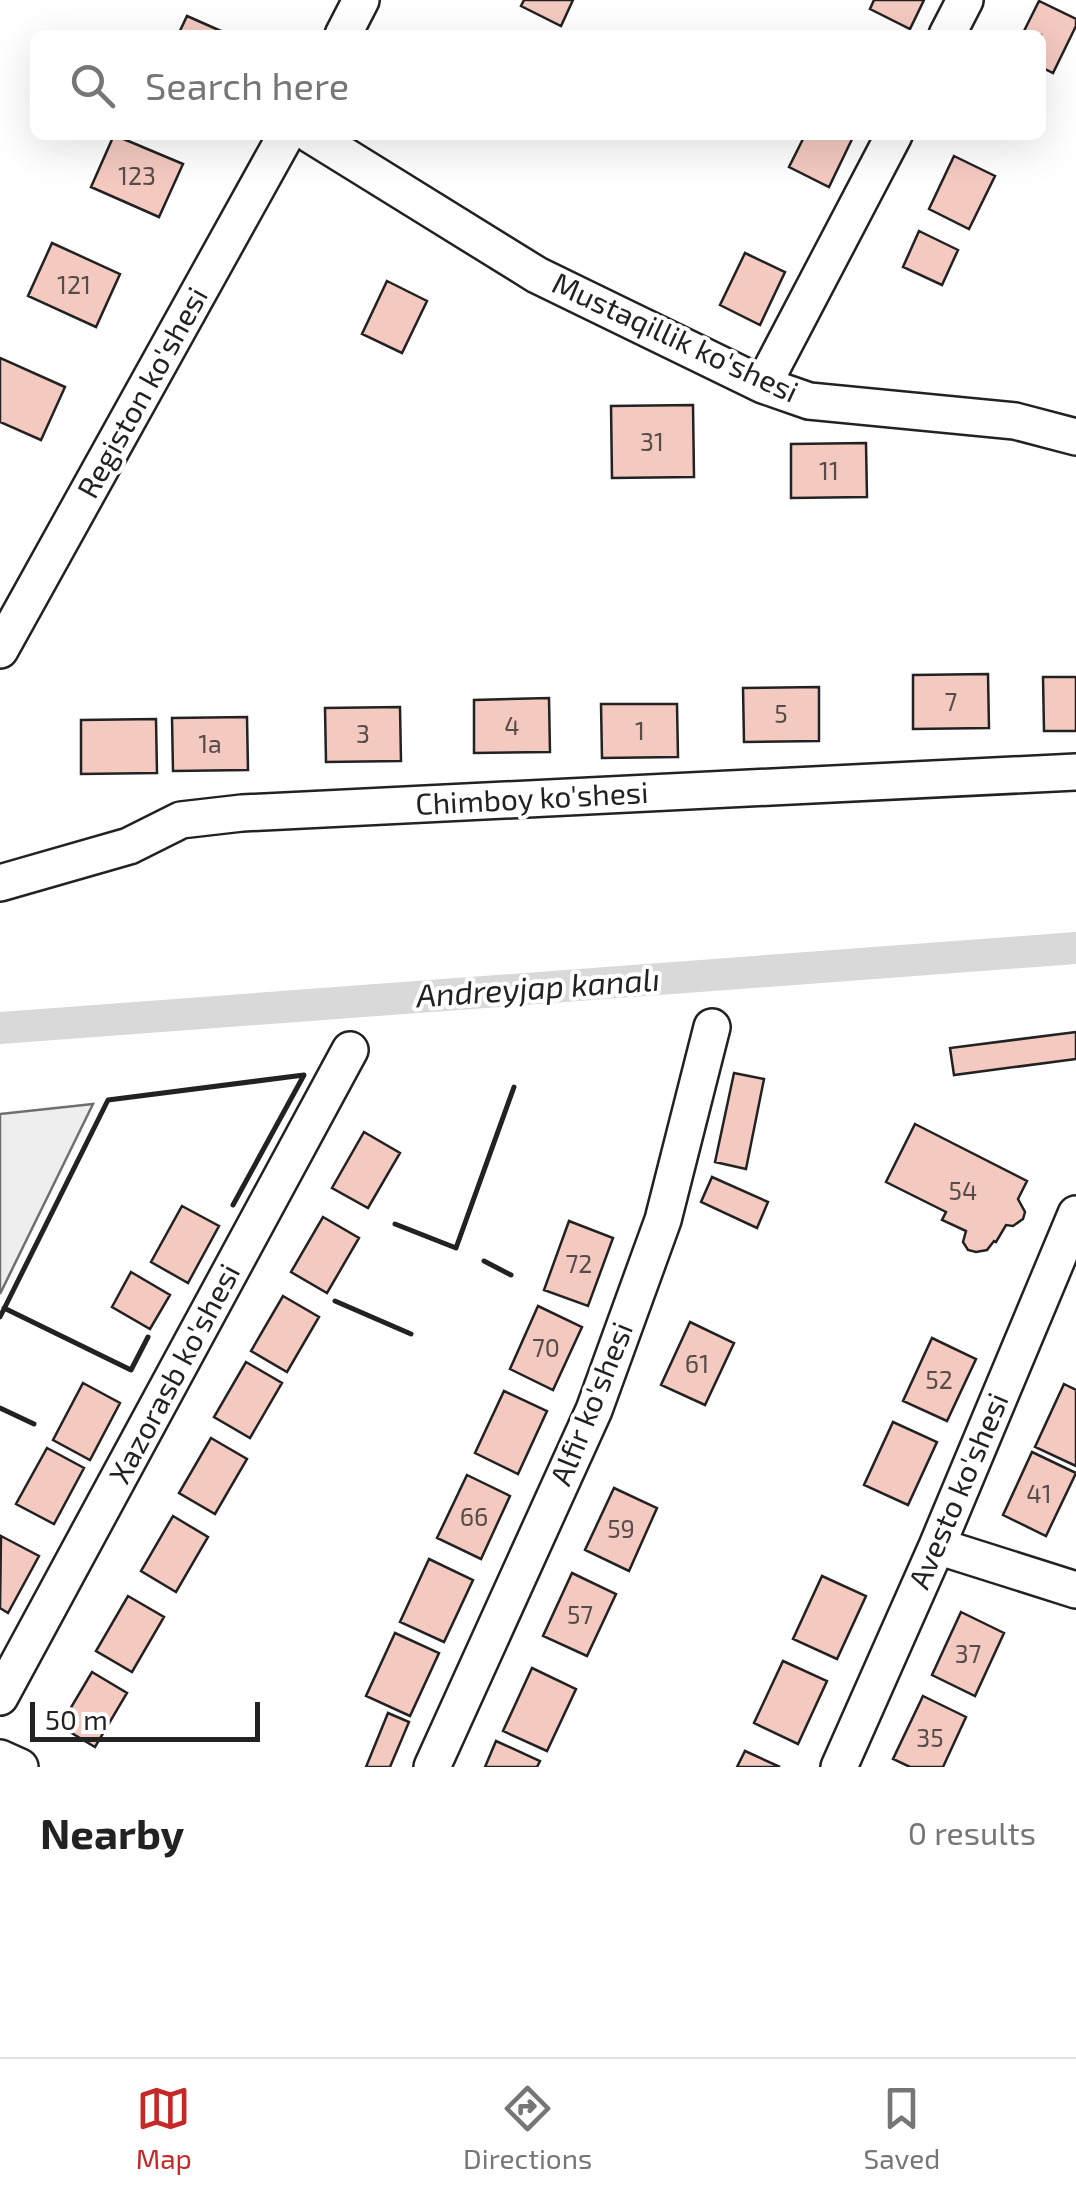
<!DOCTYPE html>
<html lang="en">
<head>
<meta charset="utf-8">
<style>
  body { margin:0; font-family:"Exo 2",sans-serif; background:#f6f6f6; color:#222 }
  .scale { position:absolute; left:30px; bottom:25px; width:230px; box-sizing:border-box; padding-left:10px; border:5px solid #222; border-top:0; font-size:28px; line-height:35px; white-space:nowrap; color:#222; -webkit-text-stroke:8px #fff; paint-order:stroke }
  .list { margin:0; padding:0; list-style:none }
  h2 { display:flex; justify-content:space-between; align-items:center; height:130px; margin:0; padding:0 40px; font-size:42px }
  h2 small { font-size:32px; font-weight:400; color:#767676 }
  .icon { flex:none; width:55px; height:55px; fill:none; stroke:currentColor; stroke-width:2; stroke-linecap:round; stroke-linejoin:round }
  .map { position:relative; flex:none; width:1076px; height:1767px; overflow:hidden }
  .search { position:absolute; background:#fff; box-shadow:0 10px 40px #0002; left:30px; right:30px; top:30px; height:110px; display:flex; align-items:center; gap:25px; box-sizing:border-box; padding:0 35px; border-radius:15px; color:#767676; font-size:38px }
  .sheet { height:290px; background:#fff }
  nav { display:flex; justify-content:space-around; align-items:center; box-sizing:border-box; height:140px; border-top:2px solid #e0e0e0; background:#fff; font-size:28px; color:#767676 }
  nav a { display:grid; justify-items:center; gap:5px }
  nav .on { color:#c62828 }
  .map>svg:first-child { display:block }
  .green { fill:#eee; stroke:#6f6f6f; stroke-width:2.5 }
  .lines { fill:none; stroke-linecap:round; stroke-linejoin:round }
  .canal { stroke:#d9d9d9; stroke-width:32 }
  .building { fill:#f3c9c0; stroke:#222; stroke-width:2.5 }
  .minor-casing { stroke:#222; stroke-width:40 }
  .minor { stroke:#fff; stroke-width:35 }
  .wall { stroke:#222; stroke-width:5 }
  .labels { text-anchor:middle; stroke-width:8; stroke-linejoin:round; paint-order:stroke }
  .number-label { font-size:25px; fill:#564c4a }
  .street-label { font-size:30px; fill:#222; stroke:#fff }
  .water-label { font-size:32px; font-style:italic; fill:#222; stroke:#fff }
</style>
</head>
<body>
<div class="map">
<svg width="1076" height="1767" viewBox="0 0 1076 1767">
  <rect width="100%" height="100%" fill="#fff"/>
  <path class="green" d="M93 1104 0 1294V1114Z"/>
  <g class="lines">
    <path class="canal" d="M0 1028 1076 948"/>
  </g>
  <path class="building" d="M524 0H573L561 26 521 6Z
    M874 0H924L910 29 870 9Z
    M1039 1 1076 19V26L1053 73 1041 67V35H1022Z
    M187 16 230 35H178Z
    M114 135 183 164 159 217 91 187Z
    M805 135H854L829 187 789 167Z
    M954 156 995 176 969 229 929 209Z
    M919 231 958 250 942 285 903 267Z
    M52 243 120 274 96 327 28 296Z
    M745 253 785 272 760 325 720 305Z
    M387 281 427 301 402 353 362 334Z
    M0 358 65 387 41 440 0 422Z
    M693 405 694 477 612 478 611 406Z
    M866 443 867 497 791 498V444Z
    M988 674 989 728 913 729V675Z
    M1043 677H1076V731H1044Z
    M819 687V741L744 742 743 688Z
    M549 698 550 752 474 753V700Z
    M601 704H677L678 757 602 758Z
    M400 707 401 761 326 762 325 708Z
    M247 717 248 770 173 771 172 718Z
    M156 719 157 773 81 774V720Z
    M1076 1032V1059L954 1075 950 1048Z
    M734 1073 764 1079 746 1169 715 1162Z
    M915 1124 1027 1181 1018 1199 1025 1212 1023 1219 1013 1226 1006 1225 996 1242 994 1241 987 1250 976 1252 968 1250 963 1242 966 1231 942 1220 946 1212 886 1182Z
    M364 1132 400 1153 368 1208 332 1188Z
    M712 1177 768 1202 757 1228 701 1202Z
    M182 1206 219 1226 188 1283 151 1262Z
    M323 1217 359 1238 327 1293 291 1272Z
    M569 1221 613 1238 588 1306 544 1290Z
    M131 1272 170 1295 150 1329 112 1307Z
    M283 1296 319 1317 287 1372 251 1351Z
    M538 1306 582 1327 553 1390 510 1369Z
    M690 1322 734 1343 705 1405 661 1385Z
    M932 1338 976 1359 947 1421 903 1401Z
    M246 1362 282 1383 250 1438 214 1417Z
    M83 1383 120 1403 90 1460 53 1440Z
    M1064 1384 1076 1390V1466L1035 1447Z
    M504 1391 547 1411 518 1474 475 1453Z
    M893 1422 937 1442 908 1505 864 1485Z
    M211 1438 247 1459 215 1514 179 1493Z
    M47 1448 84 1468 54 1524 16 1504Z
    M1032 1452 1076 1473 1046 1536 1003 1515Z
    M467 1475 510 1496 481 1559 437 1538Z
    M614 1488 657 1508 629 1571 585 1550Z
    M173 1516 208 1537 176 1592 141 1571Z
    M1 1536 39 1556 8 1613 0 1608Z
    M429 1559 473 1580 444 1642 400 1622Z
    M572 1573 616 1594 587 1656 543 1636Z
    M822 1576 866 1596 837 1659 793 1639Z
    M128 1596 164 1617 132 1672 96 1651Z
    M961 1612 1004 1633 975 1696 932 1675Z
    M395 1633 439 1653 410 1716 366 1696Z
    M783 1661 827 1681 798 1744 754 1723Z
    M532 1668 576 1689 547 1751 503 1731Z
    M92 1672 127 1693 95 1747 60 1726Z
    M923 1696 966 1717 943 1767H910L893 1759Z
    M388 1713 409 1722 390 1767H366Z
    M496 1741 540 1761 537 1767H485Z
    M745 1751 780 1767H737Z"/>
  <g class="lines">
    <g class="minor-casing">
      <path id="minor" d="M343 35 361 0
        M947 35 965 0
        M311 135 537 275 763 385 809 401 1015 421 1076 437
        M763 385 894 135
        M0 650 286 135
        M0 883 129 846 181 820 242 813 1076 772
        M937 1546 1076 1590
        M0 1697 350 1050
        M0 1758 20 1767
        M432 1767 594 1410 663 1220 712 1027
        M839 1767 937 1546 1076 1214"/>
    </g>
    <use href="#minor" class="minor"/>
    <path class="wall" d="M395 1224 456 1248 514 1087
      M484 1261 511 1275
      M335 1301 411 1334
      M4 1308 131 1370 148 1337
      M0 1317 108 1100 304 1075 233 1205
      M0 1408 34 1424"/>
  </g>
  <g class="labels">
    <g class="number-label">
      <text x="137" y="185">123</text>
      <text x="74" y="294">121</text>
      <text x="652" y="451">31</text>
      <text x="829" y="480">11</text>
      <text x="951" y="711">7</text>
      <text x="781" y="723">5</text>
      <text x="512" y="735">4</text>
      <text x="640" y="740">1</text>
      <text x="363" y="743">3</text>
      <text x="210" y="753">1a</text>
      <text x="963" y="1200">54</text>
      <text x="579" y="1273">72</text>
      <text x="546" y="1357">70</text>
      <text x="697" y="1373">61</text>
      <text x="939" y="1389">52</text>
      <text x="1039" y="1503">41</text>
      <text x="474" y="1526">66</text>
      <text x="621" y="1538">59</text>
      <text x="580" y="1624">57</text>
      <text x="968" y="1663">37</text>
      <text x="930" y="1747">35</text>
    </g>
    <g class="street-label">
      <text transform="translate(675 338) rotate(25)" y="10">Mustaqillik ko'shesi</text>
      <text transform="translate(143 393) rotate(-61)" y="10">Registon ko'shesi</text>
      <text transform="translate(532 799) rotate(-3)" y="10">Chimboy ko'shesi</text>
      <text transform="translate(175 1374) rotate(-62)" y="10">Xazorasb ko'shesi</text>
      <text transform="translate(592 1404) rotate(-68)" y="10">Alfir ko'shesi</text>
      <text transform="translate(959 1491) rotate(-67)" y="10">Avesto ko'shesi</text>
    </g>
    <g class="water-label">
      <text transform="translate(538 988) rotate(-4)" y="11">Andreyjap kanalı</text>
    </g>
  </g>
</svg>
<div class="scale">50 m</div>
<div class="search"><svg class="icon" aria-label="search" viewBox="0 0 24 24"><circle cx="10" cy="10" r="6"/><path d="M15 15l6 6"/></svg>Search here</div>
</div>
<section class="sheet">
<h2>Nearby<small>0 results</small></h2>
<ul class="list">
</ul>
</section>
<nav>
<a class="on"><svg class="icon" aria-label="map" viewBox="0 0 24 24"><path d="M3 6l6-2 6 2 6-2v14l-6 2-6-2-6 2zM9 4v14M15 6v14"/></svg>Map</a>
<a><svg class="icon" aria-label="directions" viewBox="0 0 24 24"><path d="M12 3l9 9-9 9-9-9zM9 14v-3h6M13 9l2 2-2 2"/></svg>Directions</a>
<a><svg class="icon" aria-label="saved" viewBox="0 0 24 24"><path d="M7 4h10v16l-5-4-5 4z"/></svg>Saved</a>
</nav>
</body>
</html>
